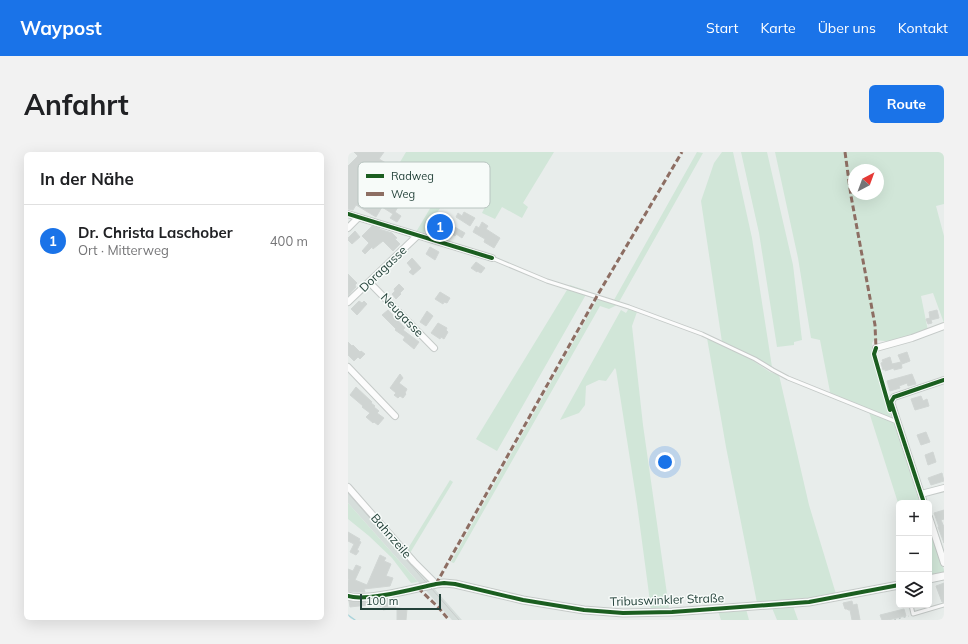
<!DOCTYPE html>
<html lang="de">
<head>
<meta charset="utf-8">
<style>
  body { margin:0; font-family:Mulish,sans-serif; background:#f2f2f2; color:#202124 }
  .controls { position:absolute; right:12px; bottom:12px; display:grid; overflow:hidden; border-radius:6px; box-shadow:0 4px 16px #0002 }
  .controls button { width:36px; height:36px; display:grid; place-items:center; padding:0; border:0; border-bottom:1px solid #e0e0e0; background:#fff; color:#202124; font:20px sans-serif }
  .compass { position:absolute; left:500px; top:12px; width:36px; height:36px; border-radius:50%; background:#fff; box-shadow:0 4px 16px #0002; rotate:41deg }
  .scale { position:absolute; left:12px; bottom:10px; width:81px; box-sizing:border-box; padding-left:4px; border:2px solid #24423a; border-top:0; font-size:11px; line-height:14px; white-space:nowrap; color:#24423a; -webkit-text-stroke:3px #f7fbf9; paint-order:stroke }
  .you { position:absolute; left:317px; top:310px; width:14px; height:14px; margin:-10px; border:3px solid #fff; border-radius:50%; background:#1a73e8; box-shadow:0 0 0 6px #1a73e833 }
  .badge { display:grid; place-items:center; width:26px; height:26px; border-radius:50%; background:#1a73e8; color:#fff; font-size:13px; font-weight:700 }
  .pin { position:absolute; translate:-50% -50%; border:2px solid #fff; box-shadow:0 1px 4px #0006 }
  .list { margin:0; padding:0; list-style:none }
  h2 { display:flex; justify-content:space-between; align-items:center; height:52px; margin:0; padding:0 16px; font-size:17px }
  h2 small { font-size:13px; font-weight:400; color:#757577 }
  .list li { display:grid; grid-template-columns:26px 1fr auto; gap:12px; align-items:center; box-sizing:border-box; height:72px; padding:0 16px; border-top:1px solid #e0e0e0 }
  .list b { display:block; font-size:15px; white-space:nowrap }
  .list p { margin:0; font-size:13px; white-space:nowrap; color:#757577 }
  .list em { font-size:13px; font-style:normal; color:#757577 }
  .icon { flex:none; width:22px; height:22px; fill:none; stroke:currentColor; stroke-width:2; stroke-linecap:round; stroke-linejoin:round }
  .map { position:relative; flex:none; width:596px; height:468px; overflow:hidden; border-radius:6px }
  header { display:flex; align-items:center; gap:24px; box-sizing:border-box; height:56px; padding:0 20px; background:#1a73e8; color:#fff }
  header strong { font-size:19px }
  nav { display:flex; gap:22px; margin-inline-start:auto; font-size:14px }
  .intro { display:flex; align-items:center; justify-content:space-between; box-sizing:border-box; height:96px; padding:0 24px }
  h1 { margin:0; font-size:28px }
  .button { padding:10px 18px; border-radius:6px; background:#1a73e8; color:#fff; font-size:14px; font-weight:700 }
  main { display:flex; gap:24px; padding:0 24px }
  aside { flex:1; background:#fff; border-radius:6px; box-shadow:0 4px 16px #0002 }
  .map>svg:first-child { display:block }
  .built { fill:#d6dedb }
  .green { fill:#d1e6d8; fill-rule:evenodd }
  .lines { fill:none; stroke-linecap:round; stroke-linejoin:round }
  .stream { stroke:#a9d4db; stroke-width:1.5 }
  .building { fill:#cfd4d2; stroke:#d1d6d4 }
  .service-casing { stroke:#c5cac8; stroke-width:5 }
  .minor-casing { stroke:#c5cac8; stroke-width:8 }
  .tertiary-casing { stroke:#c5cac8; stroke-width:9 }
  .path { stroke:#c3ccca; stroke-width:1; stroke-dasharray:2 3; stroke-linecap:butt }
  .service { stroke:#fcfcfc; stroke-width:3 }
  .minor { stroke:#fcfcfc; stroke-width:6 }
  .tertiary { stroke:#fcfcfc; stroke-width:7 }
  .tram { stroke:#c9cdcc; stroke-width:1 }
  .quiet { stroke:#8d6e63; stroke-width:3; stroke-dasharray:6 3; stroke-linecap:butt }
  .cycleway-casing { stroke:#f7fbf9; stroke-width:6 }
  .cycleway { stroke:#1b5e20; stroke-width:4 }
  .labels { text-anchor:middle; stroke-width:3; stroke-linejoin:round; paint-order:stroke }
  .street-label { font-size:12px; fill:#24423a; stroke:#f7fbf9 }
  .key { fill:#f7fbf9; stroke:#b8c4c0; stroke-width:1 }
  .key-label { font-size:11px; fill:#24423a }
</style>
</head>
<body>
<header>
<strong>Waypost</strong>
<nav><a>Start</a><a>Karte</a><a>Über uns</a><a>Kontakt</a></nav>
</header>
<div class="intro"><h1>Anfahrt</h1><a class="button">Route</a></div>
<main>
<aside>
<h2>In der Nähe<small></small></h2>
<ul class="list">
<li><span class="badge">1</span><div><b>Dr. Christa Laschober</b><p>Ort · Mitterweg</p></div><em>400 m</em></li>
</ul>
</aside>
<div class="map">
<svg width="596" height="468" viewBox="0 0 596 468">
  <rect width="100%" height="100%" fill="#e8edeb"/>
  <path class="built" d="M0 338 92 443 114 468H104L0 351Z"/>
  <path class="green" d="M58 0H206L175 51 180 55 174 66 154 55 147 67 134 61 141 47 126 38 117 51 100 44 75 82 68 80 90 43 71 26 60 18 54 28 45 22Z
    M349 0 355 1 271 150 266 148Z
    M374 0H385L404 86 424 215 374 190 353 49 366 11Z
    M393 0H419L445 113 454 188 446 190V193L429 195 411 81Z
    M427 0H596V52L588 54 596 84V171L585 141 573 144 580 179 557 191 526 188 524 191 525 202 544 269 550 279 574 351H551V354L521 260 483 245 472 188 463 186 450 106ZM506 18H530V42H506Z
    M222 133 240 139 149 299 128 287Z
    M250 146 269 153 261 157 252 154 106 411 103 410Z
    M281 156 289 160 284 174 295 273 321 456 303 457 289 352 268 218 267 216 258 229 251 228 238 234 237 253 231 261 212 268 273 158 278 161Z
    M359 186 398 204 422 220 431 223 461 353 488 442 454 448 409 451 378 295Z
    M102 328 105 330 62 401 59 398Z
    M0 351 70 430 63 431 44 406 21 384 0 367Z
    M581 373 596 418V421L581 424Z
    M445 454 450 468H429L424 456Z
    M398 457 401 468H373L370 459Z"/>
  <g class="lines">
    <path class="stream" d="M0 463 7 468"/>
  </g>
  <path class="building" d="M6 0H36L31 7 48 17 41 29 52 35V34L59 38 54 47 43 40 39 48 50 55 47 60 53 64 49 70 42 66 45 62 34 55 28 65 8 53 5 58 0 57V14L10 4Z
    M116 60 127 66 122 74 108 65 110 61 114 64Z
    M93 67 117 81 114 86 108 82 107 84 101 80 98 87 86 80Z
    M134 70 140 74 138 77 152 86 146 96 136 90 137 87 125 80 128 74 131 76Z
    M24 74 32 76 31 77 44 81 49 86 47 87 52 92 45 99 35 89 25 97 24 95 17 102 14 99 21 91 14 84Z
    M7 79 12 85 4 92 0 88V86Z
    M82 95 91 100 87 108 78 102Z
    M64 106 73 116 65 123 61 120 64 117 59 111Z
    M128 110 137 116 133 121 129 119V120L123 116Z
    M0 122 9 131 7 133 8 135 0 144Z
    M51 132 56 137 52 141 53 142 48 147 44 142 47 139 46 137Z
    M92 140 102 146 99 151 96 150 95 152 87 147Z
    M11 149 14 151 16 149 19 152 9 163 3 157Z
    M40 158 57 176 55 178 71 190 66 197 55 188 57 185 47 178 48 177 34 163Z
    M589 158 591 166 583 168 584 171 580 172 578 167 582 166 581 160Z
    M79 159 85 164 78 174 72 170Z
    M90 171 99 176 98 178 100 180 96 187 93 185 92 187 83 181Z
    M0 190 4 194 5 193 12 200 13 199 17 202 12 207 10 205 6 209 0 203Z
    M559 200 562 209 554 212 550 203Z
    M542 205 544 212 553 210 554 216 546 218V216L537 219V217L535 218 533 211 535 210 534 208Z
    M52 222 55 226 51 231 59 237 57 241 58 242 55 246 52 244 50 246 46 243 48 241 42 236Z
    M564 222 568 232 560 234 559 231 551 234 552 236 542 239 539 229Z
    M8 235 24 250 23 251 27 254 26 255 31 259 29 261 36 266 30 273 26 270 25 271 18 265 22 261 14 255 15 254 2 243Z
    M573 244 575 249 579 247 581 254 567 258 563 247Z
    M578 280 582 290 573 293 569 283Z
    M585 300 588 310 580 313 577 303Z
    M594 321 596 329 583 333 580 326Z
    M596 358V367L593 368 596 375V391L590 375H591L586 361Z
    M0 380 12 387 11 389 13 390 9 398 11 399 8 403 2 400 6 392 0 389Z
    M32 403 38 406 36 409 43 412 38 424 45 426 42 434 16 437 17 440H8L0 439V430L1 427H0V417L5 419 8 413 13 415 7 428 19 433Z
    M596 431V450H594L588 434Z
    M47 446 48 456 35 458 34 454H32V452L20 454V453L2 455 1 449 8 450H18Z
    M504 449 505 453 509 452 512 468H504L502 458H500L499 457H497L495 451Z
    M49 456 59 457 58 468H49Z
    M556 457 558 464 540 468H534L532 463Z"/>
  <g class="lines">
    <g class="service-casing">
      <path id="service" d="M144 106 199 129 281 155 354 182 407 207 425 218 440 226 549 270
        M563 453 565 462 596 453"/>
    </g>
    <g class="minor-casing">
      <path id="minor" d="M0 62 144 106
        M0 76 10 66
        M21 130 86 196
        M0 150 69 84
        M528 196 564 186 596 174
        M0 215 47 264
        M0 335 66 410 88 432
        M573 342 596 336
        M576 351 543 250 546 245 596 228
        M581 365 596 411"/>
    </g>
    <g class="tertiary-casing">
      <path id="tertiary" d="M581 427 596 424
        M0 444C17 450 69 436 88 432L96 431 107 432 175 448 236 458 275 461 324 460 461 450 551 433"/>
    </g>
    <path class="path" d="M546 468 561 464"/>
    <use href="#service" class="service"/>
    <use href="#minor" class="minor"/>
    <use href="#tertiary" class="tertiary"/>
    <path class="tram" d="M0 341 111 468"/>
    <path class="quiet" d="M497 0 503 44 527 173 528 196
      M88 432 249 144 334 0
      M70 436 90 455 101 468"/>
    <g class="cycleway-casing">
      <path id="cycleway" d="M0 62 144 106
        M528 196 526 202 542 258
        M576 351 543 250 546 245 596 228
        M0 444C17 450 69 436 88 432L96 431 107 432 175 448 236 458 275 461 324 460 461 450 551 433"/>
    </g>
    <use href="#cycleway" class="cycleway"/>
  </g>
  <g class="labels">
    <g class="street-label">
      <text transform="translate(35 117) rotate(-44)" y="4">Doragasse</text>
      <text transform="translate(54 163) rotate(46)" y="4">Neugasse</text>
      <text transform="translate(43 384) rotate(49)" y="4">Bahnzeile</text>
      <text transform="translate(319 448) rotate(-2)" y="4">Tribuswinkler Straße</text>
    </g>
  </g>
  <rect x="10" y="10" width="132" height="46" rx="6" class="key"/>
  <rect x="18" y="22" width="18" height="4" fill="#1b5e20"/>
  <rect x="18" y="40" width="18" height="4" fill="#8d6e63"/>
  <g class="key-label">
    <text x="43" y="28">Radweg</text>
    <text x="43" y="46">Weg</text>
  </g>
</svg>
<div class="controls">
<button>+</button>
<button>−</button>
<button><svg class="icon" aria-label="layers" viewBox="0 0 24 24"><path d="M12 4l9 5-9 5-9-5zM3 14l9 5 9-5"/></svg></button>
</div>
<svg class="compass" viewBox="-18 -18 36 36"><path d="M0-13l5 13h-10z" fill="#e53935"/><path d="M0 13l5-13h-10z" fill="#757577"/></svg>
<div class="scale">100 m</div>
<div class="you"></div>
<div class="pin badge" style="left:92px;top:75px">1</div>
</div>
</main>
</body>
</html>
